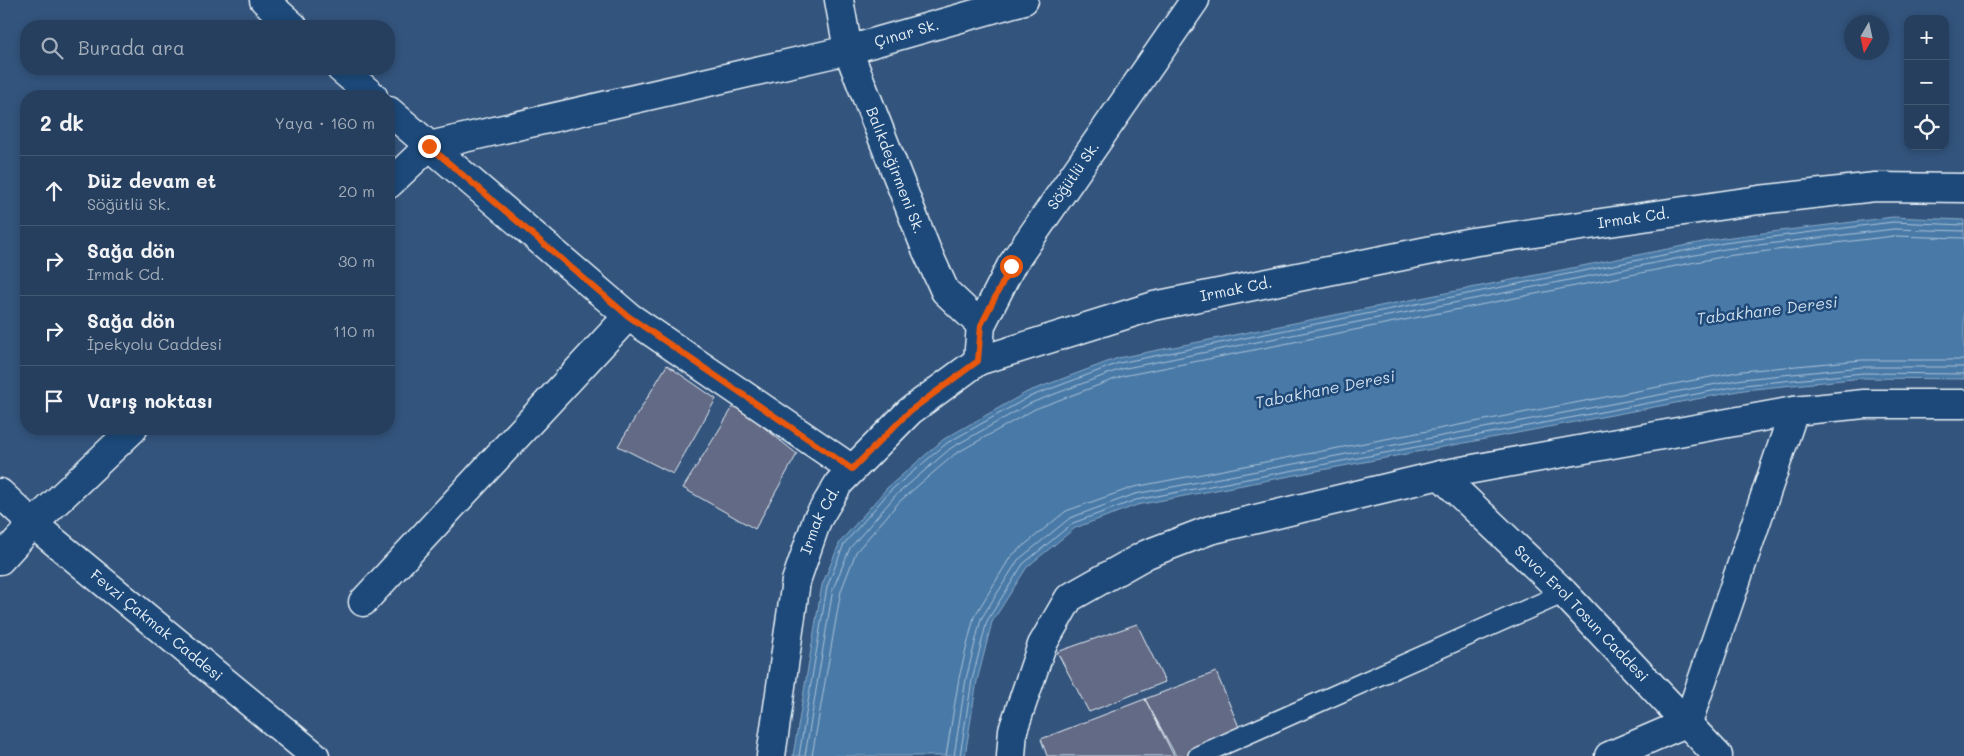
<!DOCTYPE html>
<html lang="tr">
<head>
<meta charset="utf-8">
<style>
  body { margin:0; font-family:Mali,sans-serif; background:#324a67; color:#f1f3f6 }
  .controls { position:absolute; right:15px; top:15px; display:grid; overflow:hidden; border-radius:10px; box-shadow:0 2px 8px #0003 }
  .controls button { width:45px; height:45px; display:grid; place-items:center; padding:0; border:0; border-bottom:1px solid #425873; background:#263f5e; color:#f1f3f6; font:25px sans-serif }
  .compass { position:absolute; left:1844px; top:15px; width:45px; height:45px; border-radius:50%; background:#263f5e; box-shadow:0 2px 8px #0003; rotate:189deg }
  .stop { position:absolute; width:15px; height:15px; margin:-11px; border:4px solid #ea580c; border-radius:50%; background:#fff }
  .stop.end { background:#ea580c; border-color:#fff; box-shadow:0 1px 5px #0008 }
  .list { margin:0; padding:0; list-style:none }
  h2 { display:flex; justify-content:space-between; align-items:center; height:65px; margin:0; padding:0 20px; font-size:21px }
  h2 small { font-size:16px; font-weight:400; color:#a4afbc }
  .list li { display:grid; grid-template-columns:32px 1fr auto; gap:15px; align-items:center; box-sizing:border-box; height:70px; padding:0 20px; border-top:1px solid #425873 }
  .list b { display:block; font-size:19px; white-space:nowrap }
  .list p { margin:0; font-size:16px; white-space:nowrap; color:#a4afbc }
  .list em { font-size:16px; font-style:normal; color:#a4afbc }
  .icon { flex:none; width:28px; height:28px; fill:none; stroke:currentColor; stroke-width:2; stroke-linecap:round; stroke-linejoin:round }
  .map { position:relative; flex:none; width:1964px; height:756px; overflow:hidden }
  .search { position:absolute; background:#263f5e; box-shadow:0 2px 8px #0003; left:20px; top:20px; width:375px; height:55px; display:flex; align-items:center; gap:12px; box-sizing:border-box; padding:0 18px; border-radius:20px; color:#a4afbc; font-size:19px }
  .panel { position:absolute; background:#263f5e; box-shadow:0 2px 8px #0003; left:20px; top:90px; width:375px; height:345px; border-radius:20px }
  .map>svg:first-child { display:block }
  .water { fill:#4a7aa7; stroke:#89aac7 }
  .lines { fill:none; stroke-linecap:round; stroke-linejoin:round }
  .shore { stroke:#a9c1d8; stroke-width:1 }
  .building { fill:#636b85; stroke:#e8f1f8 }
  .service-casing { stroke:#e8f1f8; stroke-width:22 }
  .minor-casing { stroke:#e8f1f8; stroke-width:31 }
  .tertiary-casing { stroke:#e8f1f8; stroke-width:31 }
  .service { stroke:#1f4a7a; stroke-width:19 }
  .minor { stroke:#1f4a7a; stroke-width:28 }
  .tertiary { stroke:#1f4a7a; stroke-width:28 }
  .route { stroke:#ea580c; stroke-width:6 }
  .labels { text-anchor:middle; stroke-width:5; stroke-linejoin:round; paint-order:stroke }
  .street-label { font-size:15px; fill:#e8f1f8; stroke:#1f4a7a }
  .water-label { font-size:16px; font-style:italic; fill:#d0dfec; stroke:#1f4a7a }
</style>
</head>
<body>
<div class="map">
<svg width="1964" height="756" viewBox="0 0 1964 756">
  <rect width="100%" height="100%" fill="#33547d"/>
  <filter id="ink" filterUnits="userSpaceOnUse"><feTurbulence type="fractalNoise" baseFrequency=".02" numOctaves="2"/><feDisplacementMap in="SourceGraphic" scale="10" xChannelSelector="R" yChannelSelector="G"/><feConvolveMatrix kernelMatrix="1 2 1 2 8 2 1 2 1" color-interpolation-filters="sRGB"/></filter>
  <g filter="url(#ink)">
    <path class="water" d="M1893 217 1964 220V379L1863 378 1744 390 1137 505 1075 528 1027 567 992 622 977 681 965 756H793L822 585 840 542 887 488 944 439 1027 392 1118 358 1723 238Z"/>
    <g class="lines">
      <path class="shore" d="M799 756 827 587 844 544 890 491 947 443 1029 397 1119 363 1724 243 1893 222 1964 225
        M805 756 833 589 850 548 895 496 951 448 1031 403 1121 369 1725 249 1894 229 1964 231
        M812 756 841 591 856 552 900 501 955 454 1035 409 1123 376 1726 256 1894 236 1964 238
        M946 756 959 678 974 617 1011 556 1066 511 1134 487 1742 371 1862 360H1964
        M954 756 966 679 981 619 1018 560 1070 518 1135 494 1743 379 1862 367H1964
        M960 756 972 680 987 621 1023 564 1073 523 1136 500 1744 385 1863 373 1964 374"/>
    </g>
    <path class="building" d="M667 365 716 399 673 474 618 446Z
      M735 404 797 454 755 529 683 488Z
      M1137 624 1165 682 1089 712 1057 652Z
      M1216 672 1239 727 1193 756H1176L1145 699Z
      M1145 699 1174 756H1047L1041 739Z"/>
    <g class="lines">
      <g class="service-casing">
        <path id="service" d="M1198 756 1564 593"/>
      </g>
      <g class="minor-casing">
        <g id="minor">
          <path id="s1" d="M839 0 848 50 926 249 945 291 981 325"/>
          <path id="s2" d="M389 184 429 146 848 50 1024 0"/>
          <path d="M0 560 33 524 133 429"/>
          <path d="M363 602 628 316"/>
          <path d="M1609 756 1688 722 1794 411 1864 404H1964"/>
        </g>
      </g>
      <g class="tertiary-casing">
        <g id="tertiary">
          <path d="M264 0 293 26"/>
          <path d="M341 69 373 96"/>
          <path d="M389 111 628 316 852 469"/>
          <path id="s3" d="M978 361 981 325 1011 266 1195 0"/>
          <path id="s4" d="M1440 475 1564 593 1718 756"/>
          <path id="s5" d="M0 493 33 524 315 756"/>
          <path id="s6" d="M771 756 796 581 817 520 839 483 910 411 978 361 1154 306 1472 242 1759 200 1875 187 1964 188"/>
          <path d="M1011 756 1013 730 1042 645 1069 598 1147 554 1210 530 1440 475 1794 411"/>
        </g>
      </g>
      <use href="#service" class="service"/>
      <use href="#minor" class="minor"/>
      <use href="#tertiary" class="tertiary"/>
    </g>
  </g>
  <g class="lines" filter="url(#ink)">
    <path class="route" d="M429 146 628 316 852 469 910 411 978 361 981 325 1011 266"/>
  </g>
  <g class="labels">
    <g class="street-label">
      <text dy="5" stroke="none"><textPath href="#s2" startOffset="546">Çınar Sk.</textPath></text>
      <text dy="5" stroke="none"><textPath href="#s1" startOffset="180">Balıkdeğirmeni Sk.</textPath></text>
      <text dy="5" stroke="none"><textPath href="#s3" startOffset="212">Söğütlü Sk.</textPath></text>
      <text dy="5" stroke="none"><textPath href="#s6" startOffset="1142">Irmak Cd.</textPath></text>
      <text dy="5" stroke="none"><textPath href="#s6" startOffset="738">Irmak Cd.</textPath></text>
      <text dy="5" stroke="none"><textPath href="#s6" startOffset="242">Irmak Cd.</textPath></text>
      <text dy="5" stroke="none"><textPath href="#s4" startOffset="198">Savcı Erol Tosun Caddesi</textPath></text>
      <text dy="5" stroke="none"><textPath href="#s5" startOffset="205">Fevzi Çakmak Caddesi</textPath></text>
    </g>
    <g class="water-label">
      <text transform="translate(1767 310) rotate(-7)" y="6">Tabakhane Deresi</text>
      <text transform="translate(1325 389) rotate(-11)" y="6">Tabakhane Deresi</text>
    </g>
  </g>
</svg>
<div class="controls">
<button>+</button>
<button>−</button>
<button><svg class="icon" aria-label="locate" viewBox="0 0 24 24"><circle cx="12" cy="12" r="6"/><path d="M12 2v4M12 18v4M2 12h4M18 12h4"/></svg></button>
</div>
<svg class="compass" viewBox="-18 -18 36 36"><path d="M0-13l5 13h-10z" fill="#e53935"/><path d="M0 13l5-13h-10z" fill="#a4afbc"/></svg>
<div class="stop" style="left:1011px;top:266px"></div>
<div class="stop end" style="left:429px;top:146px"></div>
<div class="search"><svg class="icon" aria-label="search" viewBox="0 0 24 24"><circle cx="10" cy="10" r="6"/><path d="M15 15l6 6"/></svg>Burada ara</div>
<section class="panel">
<h2>2 dk<small>Yaya · 160 m</small></h2>
<ul class="list">
<li><svg class="icon" aria-label="ahead" viewBox="0 0 24 24"><path d="M12 20V5M6 11l6-6 6 6"/></svg><div><b>Düz devam et</b><p>Söğütlü Sk.</p></div><em>20 m</em></li>
<li><svg class="icon" aria-label="right" viewBox="0 0 24 24"><path d="M7 20v-9h11M14 6l5 5-5 5"/></svg><div><b>Sağa dön</b><p>Irmak Cd.</p></div><em>30 m</em></li>
<li><svg class="icon" aria-label="right" viewBox="0 0 24 24"><path d="M7 20v-9h11M14 6l5 5-5 5"/></svg><div><b>Sağa dön</b><p>İpekyolu Caddesi</p></div><em>110 m</em></li>
<li><svg class="icon" aria-label="arrive" viewBox="0 0 24 24"><path d="M6 21V4h12l-3 4 3 4H6"/></svg><div><b>Varış noktası</b></div></li>
</ul>
</section>
</div>
</body>
</html>
